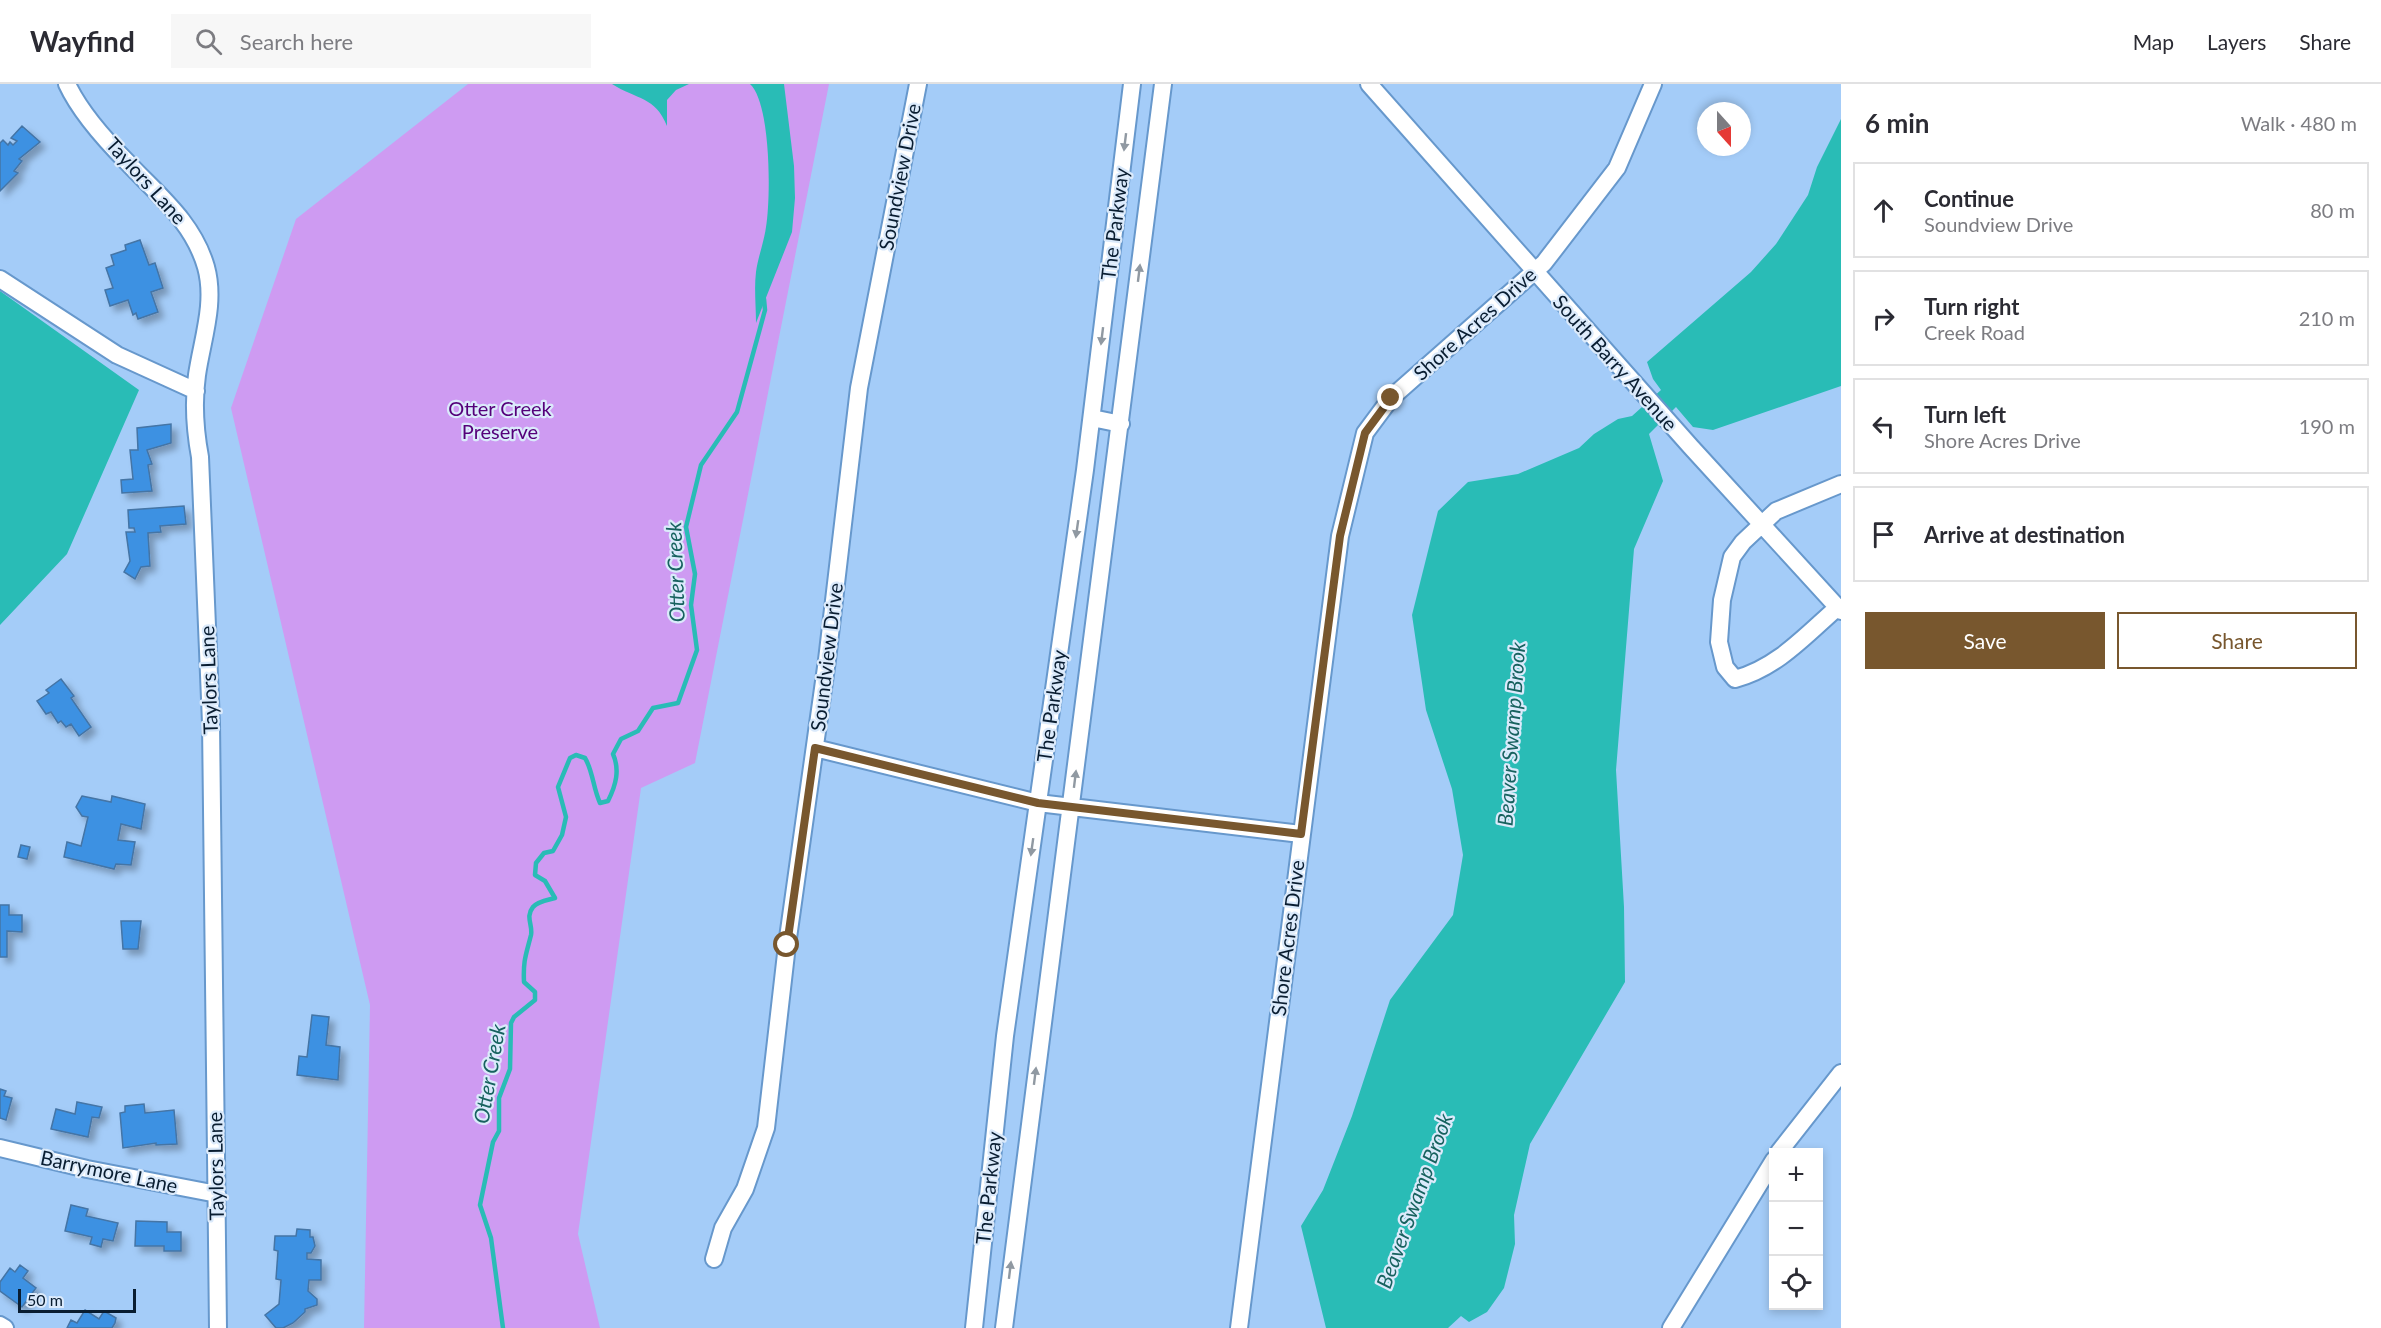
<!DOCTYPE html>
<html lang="en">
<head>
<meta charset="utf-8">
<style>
  body { margin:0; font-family:Lato,sans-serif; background:#f7f7f7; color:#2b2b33 }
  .controls { position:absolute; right:18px; bottom:18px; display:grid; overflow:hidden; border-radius:0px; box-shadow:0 3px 9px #0003 }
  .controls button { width:54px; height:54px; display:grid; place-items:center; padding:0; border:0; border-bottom:2px solid #e1e1e2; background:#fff; color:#2b2b33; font:30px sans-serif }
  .compass { position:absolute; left:1697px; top:18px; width:54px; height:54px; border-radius:50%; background:#fff; box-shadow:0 3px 9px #0003; rotate:159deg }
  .scale { position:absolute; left:18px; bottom:15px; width:118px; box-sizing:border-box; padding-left:6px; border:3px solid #091d31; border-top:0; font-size:16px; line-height:21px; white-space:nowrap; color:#091d31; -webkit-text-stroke:4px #dbeafb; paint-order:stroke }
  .stop { position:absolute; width:18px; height:18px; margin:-14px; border:4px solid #78572e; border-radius:50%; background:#fff }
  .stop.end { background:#78572e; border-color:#fff; box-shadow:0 2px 6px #0008 }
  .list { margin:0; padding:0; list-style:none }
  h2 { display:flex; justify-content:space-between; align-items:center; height:78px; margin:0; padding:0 24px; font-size:26px }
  h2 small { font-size:20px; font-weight:400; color:#7c7c81 }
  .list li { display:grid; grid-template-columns:39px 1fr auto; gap:18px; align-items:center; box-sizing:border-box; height:96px; margin:0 12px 12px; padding:0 12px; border:2px solid #e1e1e2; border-radius:0px }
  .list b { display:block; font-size:22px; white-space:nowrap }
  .list p { margin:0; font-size:20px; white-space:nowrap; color:#7c7c81 }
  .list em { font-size:20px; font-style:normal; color:#7c7c81 }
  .actions { display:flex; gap:12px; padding:18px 24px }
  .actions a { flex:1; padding:14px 0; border:2px solid #78572e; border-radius:0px; text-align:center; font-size:21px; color:#78572e }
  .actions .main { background:#78572e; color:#fff }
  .icon { flex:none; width:33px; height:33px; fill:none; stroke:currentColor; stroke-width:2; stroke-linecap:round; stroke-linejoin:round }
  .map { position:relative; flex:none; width:1841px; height:1244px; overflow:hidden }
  header { display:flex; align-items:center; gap:36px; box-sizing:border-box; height:84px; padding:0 30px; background:#fff; border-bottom:2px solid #e1e1e2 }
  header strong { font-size:28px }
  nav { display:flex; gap:33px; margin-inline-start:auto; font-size:21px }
  .search { width:420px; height:54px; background:#f7f7f7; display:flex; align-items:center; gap:15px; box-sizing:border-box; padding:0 21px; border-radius:0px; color:#7c7c81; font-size:22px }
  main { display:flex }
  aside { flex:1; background:#fff }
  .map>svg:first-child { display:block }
  .green { fill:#ce9bf2 }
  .water { fill:#29bcb6 }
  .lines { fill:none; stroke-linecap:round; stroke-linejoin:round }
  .stream { stroke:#29bcb6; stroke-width:4.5 }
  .building { fill:#3e91e2; stroke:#4474a5; stroke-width:1.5; filter:url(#shadow) }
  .street-casing { stroke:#6798cc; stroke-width:20 }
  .street { stroke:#fff; stroke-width:16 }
  .oneway { fill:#9099a2 }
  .route { stroke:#78572e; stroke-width:8 }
  .labels { text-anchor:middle; stroke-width:4.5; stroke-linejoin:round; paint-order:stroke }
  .street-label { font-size:20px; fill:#091d31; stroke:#dbeafb }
  .park-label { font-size:20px; fill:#55007a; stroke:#dbeafb }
  .water-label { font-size:21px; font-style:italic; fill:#17625f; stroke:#dbeafb }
</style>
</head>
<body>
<header>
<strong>Wayfind</strong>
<div class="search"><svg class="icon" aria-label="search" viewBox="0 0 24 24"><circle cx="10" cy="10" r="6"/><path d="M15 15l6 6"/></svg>Search here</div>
<nav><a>Map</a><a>Layers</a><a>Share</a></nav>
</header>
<main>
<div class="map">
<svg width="1841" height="1244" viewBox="0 0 1841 1244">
  <defs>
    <filter id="shadow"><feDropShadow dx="5.5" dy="5.5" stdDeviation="3" flood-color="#0004"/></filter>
  </defs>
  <rect width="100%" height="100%" fill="#a4ccf8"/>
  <path class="green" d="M468 0H829L695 679 641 704 578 1150 600 1244H364L370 921 231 324 296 135Z"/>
  <path class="water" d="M612 0H689L676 6 667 16V42C655 12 637 16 612 0Z
    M750 0H784L794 82 795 114 792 148 756 239C756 222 754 204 756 188 758 173 764 158 766 143 771 114 771 19 750 0Z
    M1841 35V302L1713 346 1693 343 1676 323 1649 350 1663 397 1634 465 1616 686 1624 823 1625 898 1530 1060 1514 1131 1515 1160 1504 1204 1487 1228 1469 1238 1461 1232 1448 1244H1326L1301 1142 1323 1106 1352 1032 1390 916 1453 831 1463 771 1452 705 1426 626 1412 531 1438 427 1468 398 1518 390 1579 364 1594 350 1618 335 1632 332 1661 306 1653 295 1647 278 1751 188 1776 160 1808 111 1817 83Z
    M0 207 139 306 67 470 0 541Z"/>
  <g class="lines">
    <path class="stream" d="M503 1244 491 1154 480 1121 493 1058 499 1047V1014L510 985 511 939 514 933 535 916V908L524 898C523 876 526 871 531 851 533 841 525 833 533 823 538 817 548 816 555 814L545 797 535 791 536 779 544 769 553 767 562 751 566 733 558 703 570 674 576 671 585 674C593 687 593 704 600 719L608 717C616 701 620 686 613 670L621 655 638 647 653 624 678 619 697 566 691 521 695 490 686 443 701 381 737 328 765 226 764 215"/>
  </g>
  <path class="building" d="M22 42 40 58 19 75 22 77 14 87 18 89 0 107V59L3 56 8 61 10 58 13 61 17 57 11 54Z
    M140 156 149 181 155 179 163 204 151 208 158 228 138 235 136 229 133 231 128 216 110 222 105 206 113 204 106 184 114 181 111 171 126 166 125 161Z
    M171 340V359L147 366 152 380 148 381 152 407 122 409 121 396 133 395 130 366H138L137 344Z
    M184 422 186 440 160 442 161 448 148 449 150 482 141 483 135 495 124 488 130 477 126 448H135L134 444H129L128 426Z
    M61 595 74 612 71 614 91 643 79 652 71 640 66 643 61 637 58 639 51 628 46 630 37 617 49 609 46 606Z
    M82 712 111 718 112 712 145 720 141 745 121 740 118 756 135 758 131 781 116 780 114 785 64 773 67 758 81 762 88 733 82 732 76 723Z
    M21 761 30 763 27 775 18 773Z
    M0 821H9V831H22V848L7 847V873H0Z
    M121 837H141L138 865H123Z
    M312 931 329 933 326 961 340 963 338 996 297 991 299 972 307 973Z
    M0 1005 6 1007 4 1012 12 1014 6 1036 0 1034Z
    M77 1018 102 1023 99 1034 92 1033 88 1053 51 1045 56 1025 75 1030Z
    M144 1020 145 1029 174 1026 177 1060 156 1061V1059L123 1064 120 1029 125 1028V1022Z
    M71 1121 88 1125 86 1132 118 1139 113 1157 103 1155 101 1163 90 1160 92 1153 65 1147Z
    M136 1137 167 1138V1148H181V1167H164V1162H135Z
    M297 1145 310 1146V1153H313L315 1162 311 1169H307V1175L321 1176V1196H309L308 1207 317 1215V1221L305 1225V1228L293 1239 283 1244H276L265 1231 279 1220 281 1196 276 1195 278 1167 274 1166 275 1152H296Z
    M20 1181 28 1187 23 1194 36 1204 22 1223 0 1207V1198L10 1184 15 1188Z
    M85 1226 99 1235 104 1227 116 1234 115 1239 112 1244H67L71 1236 77 1239Z"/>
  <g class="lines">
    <g class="street-casing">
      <path id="street" d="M67 0C80 28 106 57 128 79 159 112 193 138 206 183 216 219 202 256 197 291 193 319 195 346 200 373L211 639 218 1244
        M1369 0 1691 363 1841 527
        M0 195 117 271 196 307
        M1092 334 1121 340
        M1838 523C1806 551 1777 584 1735 595L1725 583 1719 558 1722 516 1732 473 1743 458 1776 427 1841 400
        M815 664 1038 719 1301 750
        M0 1064 87 1085 217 1110
        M1779 1068 1841 989
        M714 1175 723 1144 745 1105 766 1044 787 861 827 576 859 304 918 0
        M0 1241 5 1244
        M974 1244 1005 952 1085 386 1132 0
        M1004 1244 1163 0
        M1239 1244 1340 452 1365 349 1391 314 1544 179 1617 84 1653 0
        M1671 1244 1774 1076"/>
    </g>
    <use href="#street" class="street"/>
  </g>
  <defs><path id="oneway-solid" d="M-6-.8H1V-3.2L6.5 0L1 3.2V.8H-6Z" transform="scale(1.5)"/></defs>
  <g class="oneway">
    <use href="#oneway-solid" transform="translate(1125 58) rotate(97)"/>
    <use href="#oneway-solid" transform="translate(1139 189) rotate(-83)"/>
    <use href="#oneway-solid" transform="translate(1102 252) rotate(97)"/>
    <use href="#oneway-solid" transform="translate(1077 445) rotate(98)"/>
    <use href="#oneway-solid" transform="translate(1075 695) rotate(-83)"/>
    <use href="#oneway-solid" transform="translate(1032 763) rotate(98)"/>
    <use href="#oneway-solid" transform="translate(1035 992) rotate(-83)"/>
    <use href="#oneway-solid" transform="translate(1010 1186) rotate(-83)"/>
  </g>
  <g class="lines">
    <path class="route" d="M787 861 815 664 1038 719 1301 750 1340 452 1365 349 1391 314"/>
  </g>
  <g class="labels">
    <g class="street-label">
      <text transform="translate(900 93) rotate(-79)" y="7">Soundview Drive</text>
      <text transform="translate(146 97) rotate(48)" y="7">Taylors Lane</text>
      <text transform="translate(1115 140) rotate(-83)" y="7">The Parkway</text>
      <text transform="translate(1475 240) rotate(-42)" y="7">Shore Acres Drive</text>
      <text transform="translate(1615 279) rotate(48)" y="7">South Barry Avenue</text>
      <text transform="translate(827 573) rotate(-83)" y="7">Soundview Drive</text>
      <text transform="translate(209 596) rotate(-92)" y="7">Taylors Lane</text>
      <text transform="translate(1052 622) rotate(-82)" y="7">The Parkway</text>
      <text transform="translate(1288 854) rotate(-83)" y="7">Shore Acres Drive</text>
      <text transform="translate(216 1082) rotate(-91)" y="7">Taylors Lane</text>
      <text transform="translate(109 1088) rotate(12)" y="7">Barrymore Lane</text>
      <text transform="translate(989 1104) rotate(-84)" y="7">The Parkway</text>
    </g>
    <g class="park-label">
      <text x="500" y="332">Otter Creek<tspan x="500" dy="23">Preserve</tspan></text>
    </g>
    <g class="water-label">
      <text transform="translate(676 488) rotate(-92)" y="7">Otter Creek</text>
      <text transform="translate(1512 650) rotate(-86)" y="7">Beaver Swamp Brook</text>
      <text transform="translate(490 990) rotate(-80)" y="7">Otter Creek</text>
      <text transform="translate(1415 1117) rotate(-70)" y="7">Beaver Swamp Brook</text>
    </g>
  </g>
</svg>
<div class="controls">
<button>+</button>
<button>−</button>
<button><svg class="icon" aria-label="locate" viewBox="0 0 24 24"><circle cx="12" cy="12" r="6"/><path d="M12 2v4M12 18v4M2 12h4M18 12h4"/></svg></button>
</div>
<svg class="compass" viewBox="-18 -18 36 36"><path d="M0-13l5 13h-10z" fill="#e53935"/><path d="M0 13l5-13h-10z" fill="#7c7c81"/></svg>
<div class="scale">50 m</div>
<div class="stop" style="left:787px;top:861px"></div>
<div class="stop end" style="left:1391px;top:314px"></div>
</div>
<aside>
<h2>6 min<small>Walk · 480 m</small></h2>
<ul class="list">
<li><svg class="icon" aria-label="ahead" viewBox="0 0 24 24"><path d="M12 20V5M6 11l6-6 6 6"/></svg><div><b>Continue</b><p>Soundview Drive</p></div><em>80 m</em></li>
<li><svg class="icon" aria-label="right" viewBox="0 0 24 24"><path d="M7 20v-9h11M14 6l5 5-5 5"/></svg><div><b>Turn right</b><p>Creek Road</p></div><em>210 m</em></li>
<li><svg class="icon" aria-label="left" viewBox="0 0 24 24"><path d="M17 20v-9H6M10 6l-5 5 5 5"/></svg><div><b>Turn left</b><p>Shore Acres Drive</p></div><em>190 m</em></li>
<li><svg class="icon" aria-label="arrive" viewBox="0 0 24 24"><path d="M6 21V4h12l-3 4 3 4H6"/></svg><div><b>Arrive at destination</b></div></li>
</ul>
<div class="actions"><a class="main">Save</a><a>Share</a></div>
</aside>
</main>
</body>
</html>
